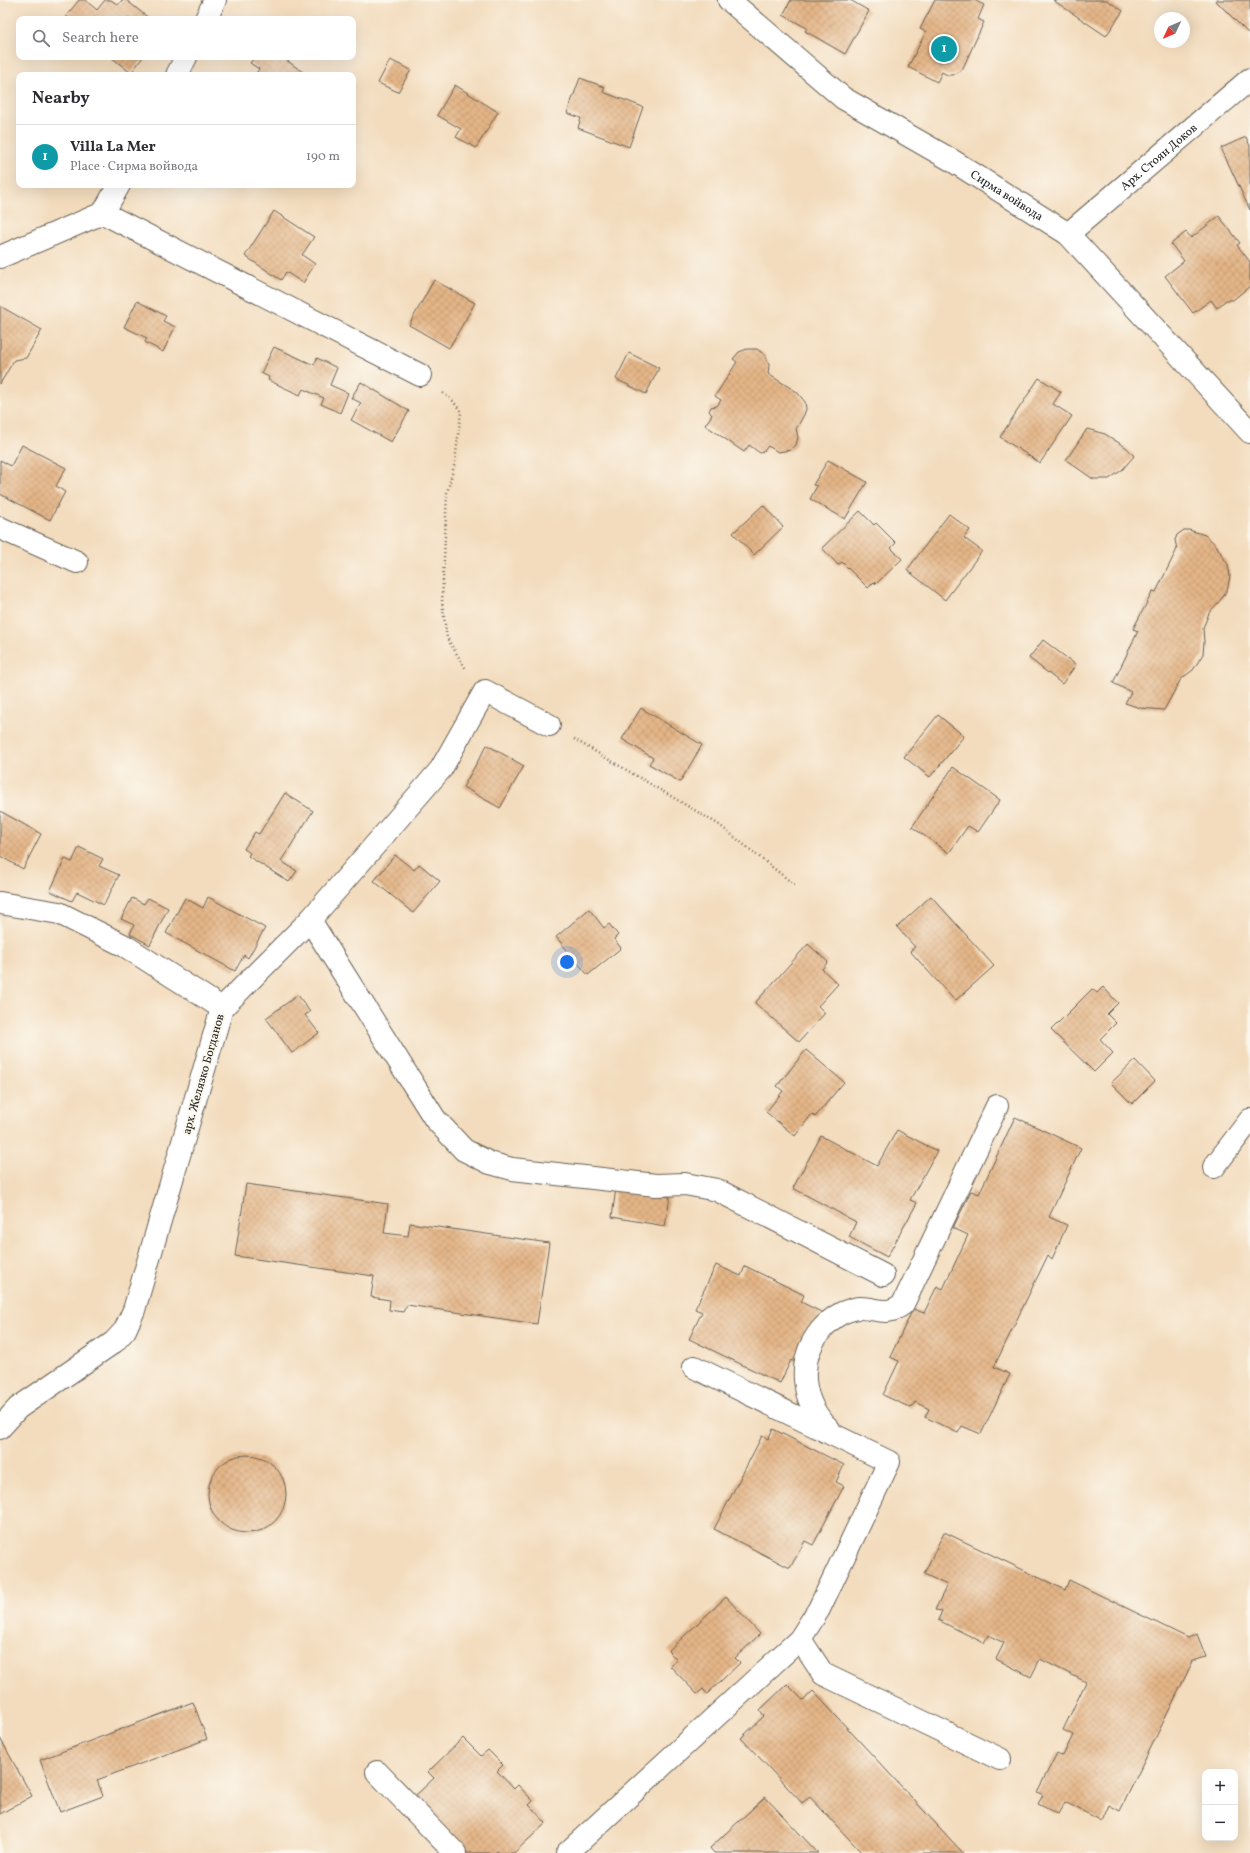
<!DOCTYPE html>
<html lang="en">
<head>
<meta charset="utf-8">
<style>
  body { margin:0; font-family:Vollkorn,serif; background:#f7f7f7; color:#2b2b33 }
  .controls { position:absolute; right:12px; bottom:12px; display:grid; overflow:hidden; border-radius:8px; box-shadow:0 4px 16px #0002 }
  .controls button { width:36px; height:36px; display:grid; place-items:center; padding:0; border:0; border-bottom:1px solid #e1e1e2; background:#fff; color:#2b2b33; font:20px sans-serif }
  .compass { position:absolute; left:1154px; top:12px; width:36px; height:36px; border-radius:50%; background:#fff; box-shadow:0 4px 16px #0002; rotate:226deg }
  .you { position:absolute; left:567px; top:962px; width:14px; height:14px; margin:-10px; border:3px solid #fff; border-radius:50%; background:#1a73e8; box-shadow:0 0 0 6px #1a73e833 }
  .badge { display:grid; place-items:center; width:26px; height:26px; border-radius:50%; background:#111827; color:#fff; font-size:13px; font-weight:700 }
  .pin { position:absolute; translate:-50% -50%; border:2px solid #fff; box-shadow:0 1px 4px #0006 }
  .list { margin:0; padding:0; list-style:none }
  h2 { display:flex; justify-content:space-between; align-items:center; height:52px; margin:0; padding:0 16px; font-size:17px }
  h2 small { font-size:13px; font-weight:400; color:#7c7c81 }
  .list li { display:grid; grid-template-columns:26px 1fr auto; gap:12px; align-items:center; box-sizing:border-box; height:64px; padding:0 16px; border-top:1px solid #e1e1e2 }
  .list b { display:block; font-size:15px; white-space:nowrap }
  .list p { margin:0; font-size:13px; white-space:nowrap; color:#7c7c81 }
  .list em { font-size:13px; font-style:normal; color:#7c7c81 }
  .icon { flex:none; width:22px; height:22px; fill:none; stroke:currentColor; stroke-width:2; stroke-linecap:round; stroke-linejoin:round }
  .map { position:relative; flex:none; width:1250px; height:1853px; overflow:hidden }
  .search { position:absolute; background:#fff; box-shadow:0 4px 16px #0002; left:16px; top:16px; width:340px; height:44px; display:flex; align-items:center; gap:10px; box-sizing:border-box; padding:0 14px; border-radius:8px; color:#7c7c81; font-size:15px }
  .panel { position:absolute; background:#fff; box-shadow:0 4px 16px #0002; left:16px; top:72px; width:340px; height:116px; border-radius:8px }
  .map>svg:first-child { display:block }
  .building { fill:url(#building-cross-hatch) }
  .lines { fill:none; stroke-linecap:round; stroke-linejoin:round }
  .minor-casing { stroke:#675f54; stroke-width:24 }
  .path { stroke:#675f54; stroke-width:2.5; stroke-dasharray:1 3; stroke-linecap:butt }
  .minor { stroke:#fff; stroke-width:22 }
  .labels { text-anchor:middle; stroke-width:4; stroke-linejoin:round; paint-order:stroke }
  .street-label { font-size:12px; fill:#1c1c1c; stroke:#fbf7ec }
</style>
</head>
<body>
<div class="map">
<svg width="1250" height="1853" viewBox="0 0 1250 1853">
  <defs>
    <pattern id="building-cross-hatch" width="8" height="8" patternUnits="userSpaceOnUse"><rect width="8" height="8" fill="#e4b587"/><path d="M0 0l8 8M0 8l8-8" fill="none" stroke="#c39b74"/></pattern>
  </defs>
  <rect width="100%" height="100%" fill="#fbf7ec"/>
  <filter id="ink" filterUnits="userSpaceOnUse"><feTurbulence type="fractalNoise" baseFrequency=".025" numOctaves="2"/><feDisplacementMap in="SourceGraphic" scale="8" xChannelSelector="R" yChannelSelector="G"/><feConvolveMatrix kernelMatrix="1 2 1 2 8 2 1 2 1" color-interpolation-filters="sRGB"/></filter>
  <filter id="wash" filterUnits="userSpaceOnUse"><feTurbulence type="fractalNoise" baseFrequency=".012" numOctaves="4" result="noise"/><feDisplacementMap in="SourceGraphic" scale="16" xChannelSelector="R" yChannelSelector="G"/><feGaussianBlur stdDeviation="0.9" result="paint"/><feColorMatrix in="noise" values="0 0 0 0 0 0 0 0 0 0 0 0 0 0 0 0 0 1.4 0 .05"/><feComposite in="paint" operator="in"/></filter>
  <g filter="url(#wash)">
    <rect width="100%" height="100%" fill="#f3dcbd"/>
    <g id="blocks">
      <path class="building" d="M79 0H85L97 10 105 0H111L118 5 122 0H126L150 19H70L66 16Z
        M791 0H850L869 11 845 54 805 31 807 28 783 15Z
        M935 0H974L984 5 978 19 984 22 962 70 953 75H947L942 72 937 82 908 67 926 32 920 29Z
        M1053 0H1107L1123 11 1106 36Z
        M1215 0H1250V32L1248 33Z
        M111 57H143L131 73Z
        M255 57H282L307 75H255L259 69 250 63Z
        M390 60 411 70 398 92 378 83Z
        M580 78 605 87 603 92 643 107 629 147 578 128 581 118 567 113Z
        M455 85 498 112 476 148 456 137 461 129 437 115Z
        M1246 137 1250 146V210L1221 148Z
        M274 211 314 237 302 255 315 264 303 283 286 272 281 280 245 256Z
        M1219 216 1240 243 1237 245 1250 262V286L1233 300H1226L1217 308 1211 300 1193 313 1165 276 1184 261 1171 244 1186 232 1191 238Z
        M434 280 475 303 449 348 409 325Z
        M137 301 166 316 163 321 175 327 163 352 145 342 147 338 124 327Z
        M0 306 42 330 26 358 14 360 0 384Z
        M274 347 314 365 317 358 337 368 330 385 348 393 340 413 321 404 324 398 303 389 300 395 268 380 269 377 261 373Z
        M747 349H757L765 355 769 365 768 374 797 392 805 402 806 409 804 415 796 429 798 437 796 445 791 450 778 452 768 446 764 451 760 453 749 445 744 452 705 425 712 415 709 411 711 407 717 406 721 400 715 396 737 362 733 359 739 352Z
        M629 353 659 368 646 394 616 379Z
        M1039 378 1061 392 1053 404 1072 416 1040 463 1000 437Z
        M361 382 409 411 391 442 351 420 361 403 351 398Z
        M1087 429 1105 434 1127 448 1134 456 1122 470 1109 479H1093L1066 460Z
        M22 445 66 468 56 486 65 492 50 520 0 494V460L11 466Z
        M828 460 867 482 845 519 810 499 817 486 813 485Z
        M763 505 783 527 754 555 733 533Z
        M860 511 874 525 876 523 896 543 891 548 902 559 876 584 874 582 868 588 842 562 838 565 822 548Z
        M949 514 970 530 964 538 982 551 945 600 907 570Z
        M1184 530H1189L1205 535 1216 545 1228 565 1230 576 1228 587 1223 597 1209 613 1203 628 1204 642 1203 654 1193 670 1181 679 1164 710 1140 708 1125 703 1131 692 1113 683 1138 631 1133 629 1153 591 1156 592 1177 549 1175 540 1177 535Z
        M1043 640 1076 665 1062 684 1029 658Z
        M641 708 702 745 680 782 649 764 653 758 622 739Z
        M938 715 964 736 930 777 904 757Z
        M487 745 524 766 500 808 463 787Z
        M953 767 1000 800 978 832 968 826 949 853 912 827Z
        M285 793 313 811 281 861 297 871 289 882 248 856 250 853 244 849 255 832 259 834Z
        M0 811 41 834 23 869 0 856Z
        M79 847 103 859 99 866 119 875 104 905 77 892 72 901 50 891 65 859 72 862Z
        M395 855 414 870 419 864 440 881 413 913 374 881Z
        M931 896 994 966 955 1001 910 951 915 947 897 927Z
        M208 897 265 928 248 958 244 955 235 971 166 933 185 898 203 908Z
        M132 898 144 904 148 898 168 908 150 945 130 934 134 925 121 919Z
        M589 909 604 928 609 924 618 935 614 939 621 948 588 975 556 937Z
        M808 944 828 962 822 969 838 984 818 1006 825 1013 799 1042 755 1003Z
        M1103 987 1118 1003 1107 1014 1116 1023 1100 1039 1113 1053 1094 1072 1051 1030 1092 989 1097 993Z
        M298 995 310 1012 305 1015 319 1033 292 1053 266 1018Z
        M806 1050 844 1082 815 1117 812 1114 795 1136 766 1112 783 1091 777 1086Z
        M1135 1060 1155 1081 1132 1104 1111 1083Z
        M1015 1117 1081 1148 1049 1217 1067 1225 1052 1259 1048 1255 994 1367 1010 1374 981 1434 962 1426 958 1433 925 1417 929 1409 915 1402 911 1408 883 1395 899 1361 890 1357 913 1309 924 1313 937 1286 943 1289 968 1235 953 1228 971 1191 979 1194Z
        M897 1130 937 1151 910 1200 917 1203 887 1257 849 1237 856 1222 793 1188 821 1136 877 1166Z
        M246 1184 388 1204 384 1233 408 1236 410 1223 549 1243 537 1324 407 1305 403 1312 389 1310 390 1300 371 1297 374 1276 235 1256Z
        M616 1188 670 1197 665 1226 612 1217Z
        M716 1265 741 1276 745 1266 804 1295 801 1302 821 1312 797 1363 791 1360 780 1383 689 1339 702 1312 695 1309Z
        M773 1429 844 1465 836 1482 844 1486 813 1545 805 1541 790 1568 714 1529 762 1436 768 1439Z
        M208 1494a39 39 0 1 1 78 0a39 39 0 1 1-78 0Z
        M944 1532 1065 1590 1069 1580 1188 1638 1197 1634 1206 1657 1193 1661 1120 1811 1109 1805 1102 1821 1065 1802 1058 1814 1038 1804 1043 1795 1037 1792 1057 1753 1063 1756 1073 1735 1063 1730 1086 1682 1040 1659 1031 1677 996 1659 1004 1643 988 1635 984 1643 938 1620 942 1611 935 1610 947 1585 924 1574Z
        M726 1597 760 1634 735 1658 740 1663 707 1694 703 1689 697 1694 670 1666 677 1660 668 1651Z
        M787 1684 803 1700 813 1691 963 1853H862L810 1797 802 1803 741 1738 764 1716 760 1710Z
        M193 1702 207 1739 97 1780 103 1796 60 1812 40 1760Z
        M0 1738 32 1796 0 1814Z
        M463 1738 481 1756 488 1750 503 1765 497 1771 514 1789 518 1785 533 1801 529 1805 546 1823 514 1853H499L497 1851 495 1853H461L411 1800 434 1778 428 1772Z
        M765 1797 818 1853H714L710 1848Z"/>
    </g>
  </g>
  <g filter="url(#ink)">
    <use href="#blocks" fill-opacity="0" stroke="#675f54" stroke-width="1"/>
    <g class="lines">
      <g class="minor-casing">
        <g id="minor">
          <path id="s1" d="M729 0 843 98 953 161 1068 234 1250 432"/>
          <path d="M206 19 215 0"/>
          <path d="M177 75 186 57"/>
          <path d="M103 213 420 375"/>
          <path id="s2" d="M1068 234 1250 79"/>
          <path d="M0 257 103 213 119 185"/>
          <path d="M0 528 77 562"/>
          <path d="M0 903 59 913 125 946 222 1008 134 1310 125 1330 114 1342 18 1408 0 1428"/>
          <path d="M310 920 435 1119 464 1150 490 1163 512 1169 656 1185 685 1184 717 1190 883 1275"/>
          <path d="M222 1008 310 920 441 769 485 691 549 725"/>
          <path d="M1214 1167 1250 1120"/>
          <path d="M829 1429C801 1402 796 1361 821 1330 827 1323 834 1317 842 1313 847 1311 855 1308 860 1308 878 1308 886 1317 903 1304L997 1106"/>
          <path d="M800 1639 823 1674 1000 1759"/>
          <path d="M377 1772 455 1853"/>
          <path d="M567 1853 800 1639 819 1609 889 1462 694 1367"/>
        </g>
      </g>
      <path class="path" d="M443 393 453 401 461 412 455 462 447 493 442 602 447 638 466 669
        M574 739 718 824 796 886"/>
      <use href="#minor" class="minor"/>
    </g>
  </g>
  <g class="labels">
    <g class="street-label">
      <text dy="4" stroke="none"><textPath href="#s2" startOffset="119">Арх. Стоян Доков</textPath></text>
      <text dy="4" stroke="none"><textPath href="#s1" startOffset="341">Сирма войвода</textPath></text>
      <text transform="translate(203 1074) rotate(-74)" y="4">арх. Желязко Богданов</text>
    </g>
  </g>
</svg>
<div class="controls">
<button>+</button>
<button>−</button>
</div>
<svg class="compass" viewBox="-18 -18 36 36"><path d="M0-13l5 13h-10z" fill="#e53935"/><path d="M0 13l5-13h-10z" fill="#7c7c81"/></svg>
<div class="you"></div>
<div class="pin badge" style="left:944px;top:49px;background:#0f9aa8">1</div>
<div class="search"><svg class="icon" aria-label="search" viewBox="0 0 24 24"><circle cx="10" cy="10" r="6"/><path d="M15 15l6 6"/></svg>Search here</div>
<section class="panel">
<h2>Nearby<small></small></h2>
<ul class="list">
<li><span class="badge" style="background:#0f9aa8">1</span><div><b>Villa La Mer</b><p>Place · Сирма войвода</p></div><em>190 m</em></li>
</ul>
</section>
</div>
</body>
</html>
